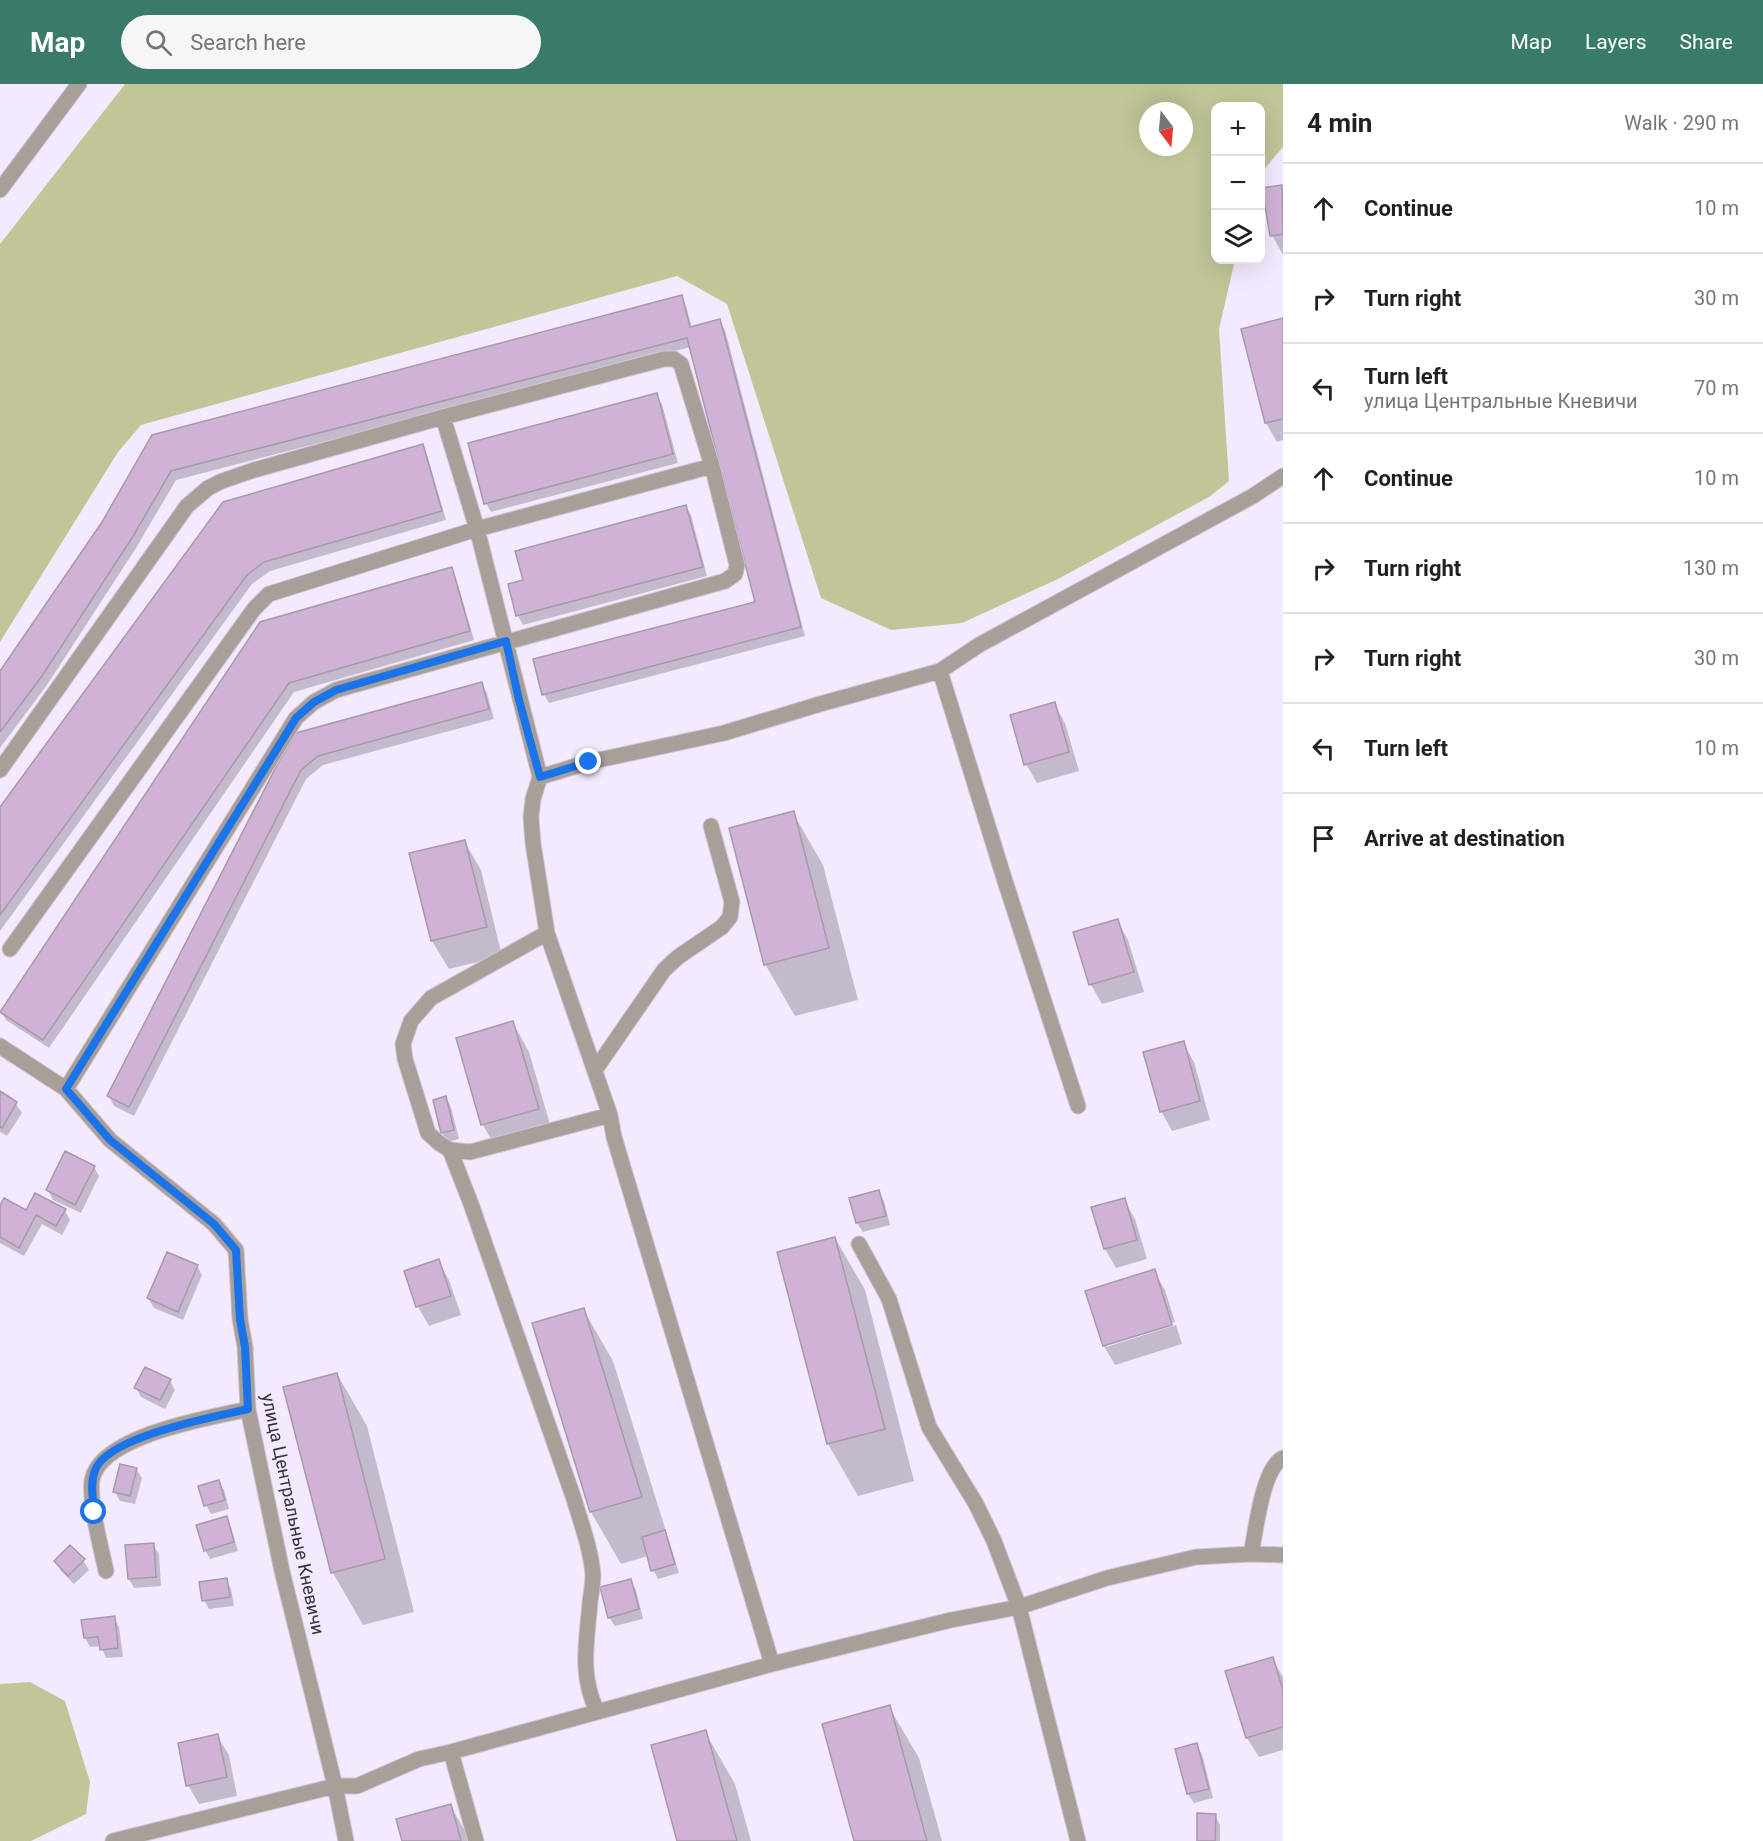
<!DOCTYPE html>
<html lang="en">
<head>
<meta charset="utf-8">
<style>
  body { margin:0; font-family:Roboto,sans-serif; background:#f6f6f6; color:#202124 }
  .controls { position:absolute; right:18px; top:18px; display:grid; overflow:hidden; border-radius:12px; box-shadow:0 6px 24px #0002 }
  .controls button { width:54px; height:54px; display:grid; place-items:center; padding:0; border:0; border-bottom:2px solid #e0e0e0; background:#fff; color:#202124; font:30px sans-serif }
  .compass { position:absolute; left:1139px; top:18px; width:54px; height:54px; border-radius:50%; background:#fff; box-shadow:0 6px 24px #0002; rotate:164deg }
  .stop { position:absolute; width:18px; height:18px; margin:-14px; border:4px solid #1a73e8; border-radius:50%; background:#fff }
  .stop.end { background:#1a73e8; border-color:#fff; box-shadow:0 2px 6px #0008 }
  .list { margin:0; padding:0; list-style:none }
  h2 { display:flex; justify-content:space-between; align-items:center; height:78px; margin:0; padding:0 24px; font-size:26px }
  h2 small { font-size:20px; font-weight:400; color:#757577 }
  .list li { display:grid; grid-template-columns:39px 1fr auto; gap:18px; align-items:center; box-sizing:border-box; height:90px; padding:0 24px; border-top:2px solid #e0e0e0 }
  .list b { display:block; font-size:22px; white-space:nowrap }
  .list p { margin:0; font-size:20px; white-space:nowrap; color:#757577 }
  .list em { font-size:20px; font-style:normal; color:#757577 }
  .icon { flex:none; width:33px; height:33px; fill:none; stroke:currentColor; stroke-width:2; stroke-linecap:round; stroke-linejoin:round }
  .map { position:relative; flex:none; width:1283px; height:1757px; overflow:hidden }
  header { display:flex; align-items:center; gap:36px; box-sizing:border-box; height:84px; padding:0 30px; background:#397a69; color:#fff }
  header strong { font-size:28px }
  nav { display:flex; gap:33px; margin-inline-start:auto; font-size:21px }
  .search { width:420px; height:54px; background:#f6f6f6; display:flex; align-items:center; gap:15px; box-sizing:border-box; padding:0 21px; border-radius:33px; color:#757577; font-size:22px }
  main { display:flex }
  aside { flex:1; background:#fff }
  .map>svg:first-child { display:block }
  .forest { fill:#c1c598; fill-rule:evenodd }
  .shadow { fill:#0003 }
  .building { fill:#d1b2d7; stroke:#a799aa; stroke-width:1.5 }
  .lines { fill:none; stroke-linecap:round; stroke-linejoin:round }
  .minor-casing { stroke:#cec5d8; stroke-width:17 }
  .minor { stroke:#a89f99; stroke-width:15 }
  .route { stroke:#1a73e8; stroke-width:8 }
  .labels { text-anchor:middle; stroke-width:4.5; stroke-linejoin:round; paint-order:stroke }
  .street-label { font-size:18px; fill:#36323a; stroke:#f4eaff }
</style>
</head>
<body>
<header>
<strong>Map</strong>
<div class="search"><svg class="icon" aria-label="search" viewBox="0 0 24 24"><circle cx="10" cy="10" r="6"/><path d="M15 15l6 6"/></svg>Search here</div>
<nav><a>Map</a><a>Layers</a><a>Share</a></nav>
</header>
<main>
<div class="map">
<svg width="1283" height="1757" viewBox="0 0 1283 1757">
  <rect width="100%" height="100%" fill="#f4eaff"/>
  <path class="forest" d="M125 0H1283V63L1261 89 1260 22H1216V176H1235L1219 245 1229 397 1209 413 1058 495 962 539 891 546 821 514 727 220 677 192 141 341 118 368 0 558V160ZM1148 27H1184V63H1148Z
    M30 1598 65 1617 90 1698 86 1730 31 1757H0V1600Z"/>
  <path class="shadow" d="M1281 102 1283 106V171L1272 151Z
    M681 212 686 222 692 244 720 237 725 246 805 552 549 619 544 610 757 519 691 263 176 396 136 464 47 601 0 664V590L103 439 153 352Z
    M1283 236V356L1277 358 1266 339Z
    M656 311 662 320 678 379 491 428 486 419Z
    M422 362 427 371 446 436 270 487 252 500 0 847V726L224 419Z
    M685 422 691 431 707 492 523 541 518 532 509 501 525 497Z
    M451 485 456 494 474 556 294 608 49 964 6 936 1 927 261 539Z
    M481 600 487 609 494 635 323 681 306 695 134 1032 114 1022 109 1012 278 681Z
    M1054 620 1065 639 1079 687 1037 699 1026 680Z
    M793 729 823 781 858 916 795 932 765 880Z
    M464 757 481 786 502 872 449 885 432 857 411 770Z
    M1117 836 1128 856 1144 908 1102 920 1091 901 1075 849Z
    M513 939 529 968 554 1054 499 1069 483 1041 458 955Z
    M1183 959 1194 978 1210 1036 1172 1047 1161 1027Z
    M0 1009 16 1020 22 1029 7 1052 0 1048Z
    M446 1014 451 1023 459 1055 447 1058 442 1048Z
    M94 1083 99 1092 81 1129 53 1116 48 1106Z
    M879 1108 884 1117 890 1141 863 1148 857 1139Z
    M1124 1116 1135 1135 1147 1175 1116 1184 1105 1165 1093 1124Z
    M0 1124 27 1128 65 1127 70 1136 62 1151 42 1140 24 1172 0 1159Z
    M835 1154 865 1206 914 1397 858 1412 828 1360 779 1169Z
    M438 1177 449 1196 461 1231 429 1242 418 1223 406 1187Z
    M197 1182 202 1191 183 1236 154 1224 148 1214Z
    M1154 1187 1165 1206 1175 1238 1106 1260V1263L1176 1241 1182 1260 1115 1281 1104 1262 1087 1208Z
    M583 1225 613 1277 679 1489 658 1495 653 1486 648 1472 621 1480 591 1428 534 1240Z
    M337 1290 367 1342 414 1528 363 1541 333 1489 285 1304Z
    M170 1297 175 1306 165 1325 141 1313 136 1304Z
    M136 1385 142 1394 135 1420 120 1417 115 1408Z
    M218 1397 224 1406 229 1425 211 1430 206 1421Z
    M226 1434 231 1443 238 1467 210 1475 205 1466Z
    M153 1461 159 1470 161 1502 134 1504 129 1495Z
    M83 1476 89 1486 74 1500 61 1487 56 1478Z
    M226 1496 231 1505 234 1522 209 1525 204 1516Z
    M630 1497 636 1506 643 1535 615 1542 609 1533Z
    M114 1534 119 1543 123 1573 106 1574 101 1562 90 1563 85 1554Z
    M1272 1574 1283 1593V1666L1259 1673 1247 1654 1227 1588Z
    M889 1623 919 1674 942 1757H856Z
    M705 1648 735 1700 751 1757H679Z
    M217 1652 229 1671 237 1712 199 1720 188 1701Z
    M1196 1661 1202 1670 1213 1714 1194 1719 1188 1710 1177 1666Z
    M450 1721 471 1757H403Z
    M1215 1731 1220 1741V1757H1198Z"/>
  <path class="building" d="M1282 101 1283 150 1270 152 1262 104Z
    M682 211 690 243 720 235 801 543 542 611 533 575 755 518 687 254 171 387 132 454 42 592 0 648V587L102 438 152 351Z
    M1283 234V335L1265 339 1241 245Z
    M657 309 673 370 484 420 468 359Z
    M423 360 442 427 264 478 247 491 0 831V723L223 418Z
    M686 421 703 483 516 532 508 500 523 496 515 467Z
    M452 483 470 547 289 599 43 956 0 928 260 538Z
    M482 598 489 625 318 672 301 686 129 1023 107 1012 277 681 296 649Z
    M1055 618 1069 668 1024 681 1010 631Z
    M794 727 829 864 764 881 729 744Z
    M465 756 487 843 431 857 409 769Z
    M1118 835 1134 888 1089 901 1073 848Z
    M513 937 539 1025 481 1041 456 954Z
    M1184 957 1200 1017 1160 1028 1143 968Z
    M0 1007 17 1018 2 1044 0 1043Z
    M446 1012 454 1046 441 1049 433 1016Z
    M65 1067 95 1082 75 1121 46 1106Z
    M879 1106 886 1132 856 1139 849 1114Z
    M35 1109 66 1125 56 1142 36 1131 19 1164 0 1153V1121L4 1114 26 1126Z
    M1125 1114 1137 1156 1104 1165 1091 1123Z
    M835 1153 885 1345 827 1360 777 1168Z
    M167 1168 198 1181 178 1228 147 1214Z
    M439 1175 451 1212 416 1223 404 1187Z
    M1155 1185 1172 1241 1103 1262 1085 1207Z
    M584 1224 642 1413 590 1428 532 1239Z
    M145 1283 171 1295 160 1316 134 1304Z
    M337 1289 385 1475 331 1489 283 1303Z
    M120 1380 137 1384 130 1412 113 1408Z
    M219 1396 225 1416 204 1422 198 1402Z
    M227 1432 234 1458 204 1467 196 1441Z
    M665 1446 675 1480 651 1487 642 1453Z
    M154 1459 156 1493 128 1495 125 1461Z
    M70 1461 85 1475 68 1492 54 1477Z
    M227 1494 230 1513 202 1517 199 1498Z
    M631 1495 639 1525 608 1534 600 1503Z
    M115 1532 118 1564 100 1566 98 1553 84 1554 81 1536Z
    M1273 1573 1283 1606V1643L1246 1654 1225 1587Z
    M890 1621 927 1757H854L822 1640Z
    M706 1646 737 1757H677L651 1661Z
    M218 1650 227 1693 186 1702 178 1659Z
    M1197 1659 1209 1705 1187 1710 1175 1665Z
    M451 1720 461 1757H402L396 1735Z
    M1197 1729 1216 1730 1215 1757H1197Z"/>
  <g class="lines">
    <g class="minor-casing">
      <path id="minor" d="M0 106 79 0
        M443 333 477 445 540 693 589 678 724 649 820 620 940 587 979 561 1253 412 1283 392
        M940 587 1004 794 1078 1022
        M0 686 187 422 208 404 222 397 254 386 443 333 664 275H674L681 280 712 382 737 481 735 490 725 497 336 606 314 618 296 634 66 1005
        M540 693 533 715 531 733 533 759 547 849 610 1031 614 1053 772 1580 951 1536 1019 1523 1107 1494 1196 1473 1251 1470 1283 1471
        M547 849 431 914 411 937 403 960 405 975 428 1049 439 1059 450 1066 470 1068 610 1031
        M10 865 254 525 269 510 477 445 712 382
        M0 962 66 1005 110 1056 214 1140 236 1166 240 1235 245 1263 248 1325 282 1487 335 1702 346 1757
        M595 986 664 886 678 873 722 843 730 833 732 818 711 742
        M450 1066 471 1120 574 1415C581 1439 591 1465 593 1491 593 1500 591 1510 590 1518 587 1558 579 1590 597 1627
        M859 1160 889 1215 929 1343 976 1420 994 1457 1019 1523 1078 1757
        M1251 1470C1256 1447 1262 1384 1283 1374
        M106 1487C101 1463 89 1420 92 1396 100 1351 210 1334 248 1325
        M451 1668 476 1757
        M113 1757 335 1702H357L419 1675 451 1668 772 1580"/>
    </g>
    <use href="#minor" class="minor"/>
  </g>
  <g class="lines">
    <path class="route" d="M94 1428C93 1414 90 1399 95 1386 108 1352 214 1333 248 1325L245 1263 240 1235 236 1166 214 1140 110 1056 66 1005 296 634 314 618 336 606 506 557 519 616 540 693 589 678"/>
  </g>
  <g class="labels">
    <g class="street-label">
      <text transform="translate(293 1430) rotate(78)" y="6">улица Центральные Кневичи</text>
    </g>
  </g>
</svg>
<div class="controls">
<button>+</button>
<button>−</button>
<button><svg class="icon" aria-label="layers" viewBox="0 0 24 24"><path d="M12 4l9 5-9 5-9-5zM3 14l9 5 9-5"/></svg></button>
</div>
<svg class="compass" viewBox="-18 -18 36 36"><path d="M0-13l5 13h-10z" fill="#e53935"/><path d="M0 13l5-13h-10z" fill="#757577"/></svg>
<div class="stop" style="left:94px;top:1428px"></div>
<div class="stop end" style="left:589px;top:678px"></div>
</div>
<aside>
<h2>4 min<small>Walk · 290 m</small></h2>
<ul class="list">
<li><svg class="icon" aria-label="ahead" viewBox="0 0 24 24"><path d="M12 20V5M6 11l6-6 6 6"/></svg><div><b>Continue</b></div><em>10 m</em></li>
<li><svg class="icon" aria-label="right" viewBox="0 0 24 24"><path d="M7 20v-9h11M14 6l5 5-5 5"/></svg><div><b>Turn right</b></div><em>30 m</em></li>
<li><svg class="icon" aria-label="left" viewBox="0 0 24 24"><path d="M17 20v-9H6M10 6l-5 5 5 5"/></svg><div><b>Turn left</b><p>улица Центральные Кневичи</p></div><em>70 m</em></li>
<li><svg class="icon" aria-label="ahead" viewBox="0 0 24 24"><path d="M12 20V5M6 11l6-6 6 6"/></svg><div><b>Continue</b></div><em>10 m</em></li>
<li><svg class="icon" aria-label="right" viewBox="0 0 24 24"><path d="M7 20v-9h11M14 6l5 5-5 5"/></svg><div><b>Turn right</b></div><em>130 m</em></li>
<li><svg class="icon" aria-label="right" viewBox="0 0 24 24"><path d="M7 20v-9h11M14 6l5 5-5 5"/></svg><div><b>Turn right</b></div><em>30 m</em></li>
<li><svg class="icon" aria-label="left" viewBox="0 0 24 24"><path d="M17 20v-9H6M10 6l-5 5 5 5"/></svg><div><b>Turn left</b></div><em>10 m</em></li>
<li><svg class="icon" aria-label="arrive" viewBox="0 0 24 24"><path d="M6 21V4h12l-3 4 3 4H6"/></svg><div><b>Arrive at destination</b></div></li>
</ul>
</aside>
</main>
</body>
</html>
